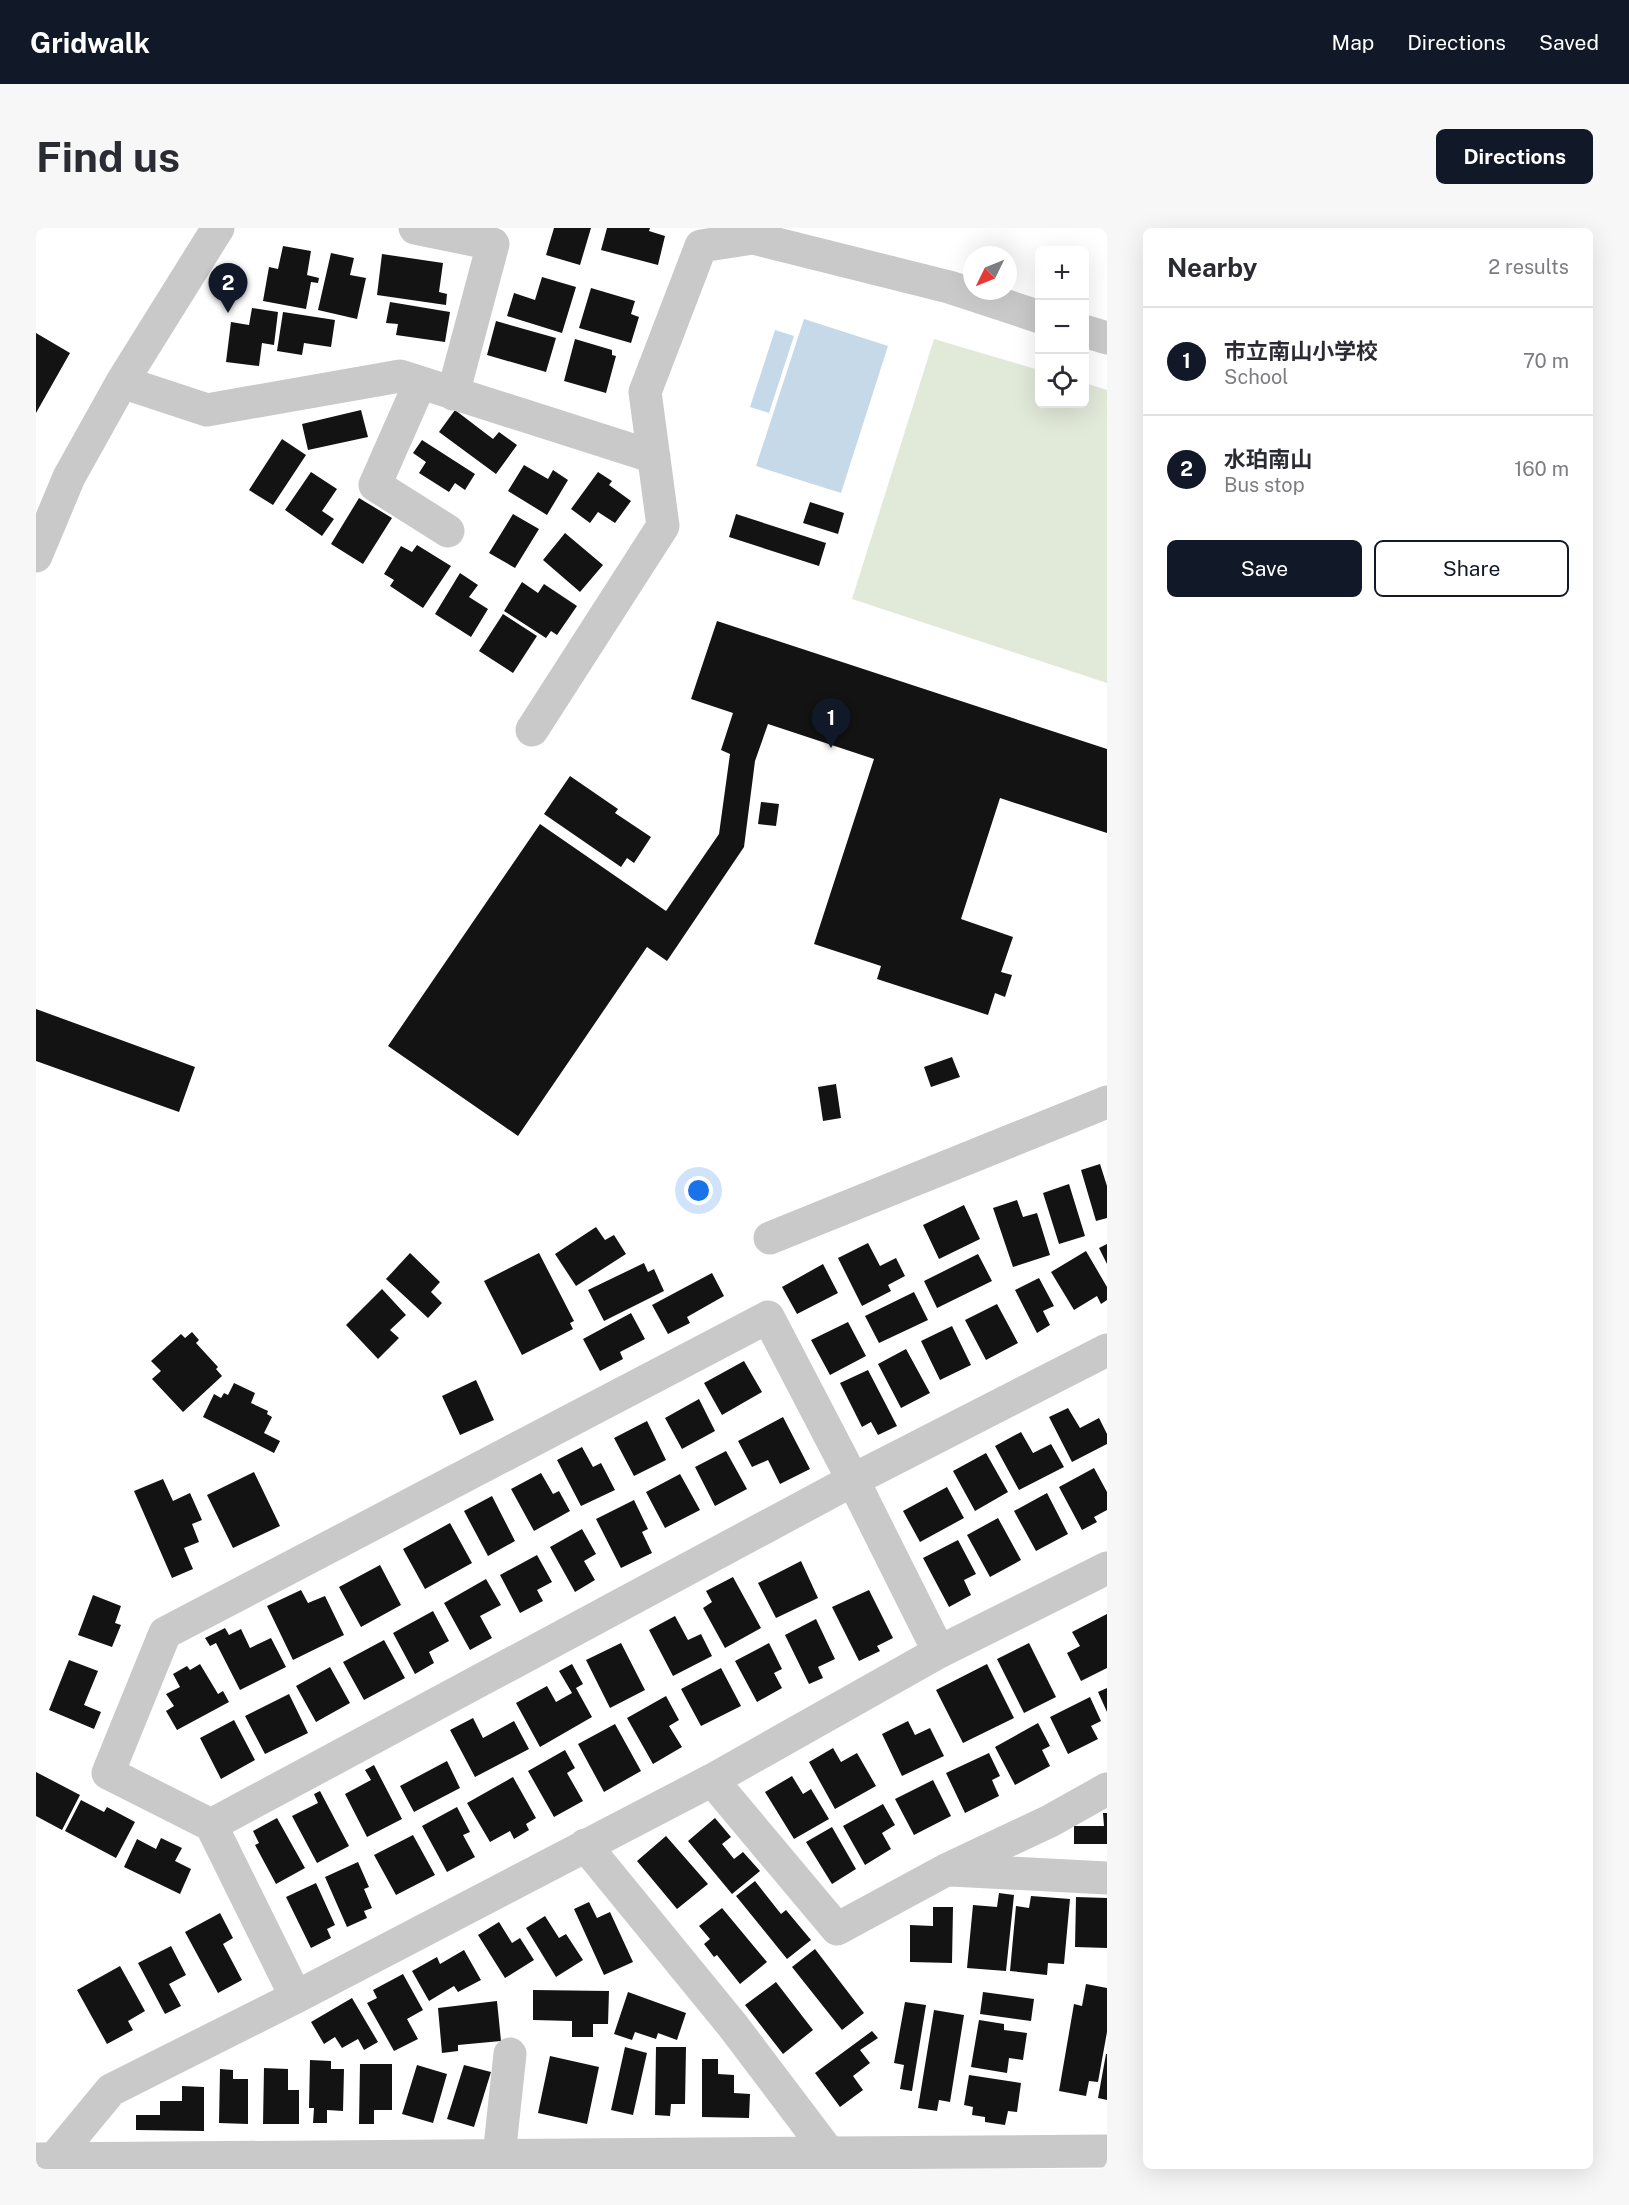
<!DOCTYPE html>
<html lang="en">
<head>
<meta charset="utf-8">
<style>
  body { margin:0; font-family:"Public Sans","Noto Sans JP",sans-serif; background:#f7f7f7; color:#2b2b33 }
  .controls { position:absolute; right:18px; top:18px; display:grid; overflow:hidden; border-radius:9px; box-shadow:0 6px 24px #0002 }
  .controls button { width:54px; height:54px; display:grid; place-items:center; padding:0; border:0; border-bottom:2px solid #e1e1e2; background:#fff; color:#2b2b33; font:30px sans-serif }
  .compass { position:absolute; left:927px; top:18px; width:54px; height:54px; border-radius:50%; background:#fff; box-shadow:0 6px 24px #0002; rotate:227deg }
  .you { position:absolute; left:663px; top:963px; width:21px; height:21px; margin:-15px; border:4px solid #fff; border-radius:50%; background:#1a73e8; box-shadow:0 0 0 9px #1a73e833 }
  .badge { display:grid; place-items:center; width:39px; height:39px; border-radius:50%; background:#111827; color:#fff; font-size:20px; font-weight:700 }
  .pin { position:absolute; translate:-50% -50px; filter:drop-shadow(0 2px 3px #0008) }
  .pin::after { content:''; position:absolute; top:32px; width:21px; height:18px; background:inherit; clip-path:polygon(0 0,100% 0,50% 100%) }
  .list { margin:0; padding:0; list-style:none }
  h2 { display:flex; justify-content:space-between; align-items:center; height:78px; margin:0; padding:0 24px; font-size:26px }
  h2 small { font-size:20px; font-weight:400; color:#7c7c81 }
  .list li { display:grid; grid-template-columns:39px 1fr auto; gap:18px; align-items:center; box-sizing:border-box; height:108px; padding:0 24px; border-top:2px solid #e1e1e2 }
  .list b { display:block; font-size:22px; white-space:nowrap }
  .list p { margin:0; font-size:20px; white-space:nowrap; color:#7c7c81 }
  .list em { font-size:20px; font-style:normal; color:#7c7c81 }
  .actions { display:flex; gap:12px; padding:18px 24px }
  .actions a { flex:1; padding:14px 0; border:2px solid #111827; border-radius:9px; text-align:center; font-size:21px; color:#111827 }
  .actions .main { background:#111827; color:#fff }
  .icon { flex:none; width:33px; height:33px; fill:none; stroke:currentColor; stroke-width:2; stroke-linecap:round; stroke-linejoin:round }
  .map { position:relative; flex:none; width:1071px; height:1941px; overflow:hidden; border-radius:9px }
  header { display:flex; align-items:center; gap:36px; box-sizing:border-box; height:84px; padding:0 30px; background:#111827; color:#fff }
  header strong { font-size:28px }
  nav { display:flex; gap:33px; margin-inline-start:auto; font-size:21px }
  .intro { display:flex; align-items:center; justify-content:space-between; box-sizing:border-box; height:144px; padding:0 36px }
  h1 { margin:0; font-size:42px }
  .button { padding:15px 27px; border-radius:9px; background:#111827; color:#fff; font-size:21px; font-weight:700 }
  main { display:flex; gap:36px; padding:0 36px }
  aside { flex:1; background:#fff; border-radius:9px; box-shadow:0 6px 24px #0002 }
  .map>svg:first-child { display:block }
  .green { fill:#e1e9d9 }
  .water { fill:#c6d9e9 }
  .building { fill:#131313 }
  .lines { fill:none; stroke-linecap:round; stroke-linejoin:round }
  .minor { stroke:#c9c9c9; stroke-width:33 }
</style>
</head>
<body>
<header>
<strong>Gridwalk</strong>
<nav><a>Map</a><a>Directions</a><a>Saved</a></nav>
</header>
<div class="intro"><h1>Find us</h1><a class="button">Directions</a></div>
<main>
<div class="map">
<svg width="1071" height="1941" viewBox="0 0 1071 1941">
  <rect width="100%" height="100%" fill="#fff"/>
  <path class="green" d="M898 111 1003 142 1004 176H1048L1049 155 1071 162V455L816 371Z"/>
  <path class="water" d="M768 91 852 118 805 265 720 238Z
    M739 102 758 108 733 185 714 179Z"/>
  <path class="building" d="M518 0H555L544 37 510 27Z
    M571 0H614L613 3 629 8 622 37 565 22Z
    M247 18 275 23 271 47 283 50 282 55 275 54 270 81 227 73 233 39 242 41Z
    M295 25 318 30 314 47 330 50 321 91 282 82Z
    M346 26 407 35 403 64 411 66 410 77 341 67Z
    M506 49 540 59 526 105 471 88 478 65 499 72Z
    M555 60 599 73 595 86 603 89 595 115 543 100Z
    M354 74 414 84 409 114 360 107 362 96 350 95Z
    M216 80 242 84 238 117 226 115 223 138 190 134 195 94 213 97Z
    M247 84 299 92 295 119 268 115 266 127 241 123Z
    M460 93 520 110 510 144 451 127Z
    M0 105 34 125 0 185Z
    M539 111 576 122V127L580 128 570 165 528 153Z
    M325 182 332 209 272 222 266 196Z
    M419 182 457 211 463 204 481 217 460 246 403 204Z
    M246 211 270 227 237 277 213 262Z
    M386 212 439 246 429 262 419 255 413 264 383 245 390 234 377 225Z
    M488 237 512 251 517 242 532 252 511 287 472 263Z
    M275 244 301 261 286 283 298 291 286 308 249 282Z
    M562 244 576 253 573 257 595 273 579 295 562 284 554 295 535 281Z
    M323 270 356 290 327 336 295 316Z
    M774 274 808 285 802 306 767 295Z
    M477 286 503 301 479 340 453 325Z
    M700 286 790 315 783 338 693 309Z
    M529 305 567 337 544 364 507 332Z
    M381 317 415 338 387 380 354 358 358 352 348 346 365 318 376 324Z
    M424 345 442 357 433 369 452 381 435 409 399 386Z
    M486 354 502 365 508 356 541 378 521 407 515 403 510 410 468 383Z
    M467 386 501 408 477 445 443 423Z
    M681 393 1071 521V605L964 570 925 691 977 709 965 744 976 747 969 769 959 765 952 787 841 751 845 738 778 716 838 531 732 496 719 533 708 619 631 733 611 719 482 908 352 818 504 596 630 683 683 606 694 526 685 522 697 485 655 471Z
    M534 548 582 581 579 585 615 609 598 635 591 630 585 639 508 586Z
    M725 574 743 576 740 598 722 596Z
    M0 781 159 839 143 884 0 833Z
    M916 829 924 849 895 859 888 839Z
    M800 856 805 890 787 893 782 859Z
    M1064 936 1071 958V990L1060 993 1045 942Z
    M1033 956 1049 1008 1023 1016 1007 965Z
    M981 972 987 989 1001 985 1014 1027 977 1039 957 980Z
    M928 977 944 1011 903 1031 887 997Z
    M560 999 569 1012 578 1007 590 1026 540 1058 519 1026Z
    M832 1015 844 1038 860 1030 869 1048 852 1057 855 1063 826 1078 802 1030Z
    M1071 1016V1036L1063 1020Z
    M1050 1023 1071 1059V1072L1065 1076 1061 1068 1038 1082 1015 1044Z
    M374 1025 404 1054 395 1064 406 1075 392 1090 350 1051Z
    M503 1025 538 1093 534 1095 537 1101 486 1127 448 1053Z
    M942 1026 956 1053 901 1080 888 1053Z
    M608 1035 612 1044 618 1041 628 1063 568 1093 552 1062Z
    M787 1036 802 1065 761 1086 746 1059Z
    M676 1045 688 1068 651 1089 654 1095 632 1106 616 1077Z
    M1003 1050 1018 1078 1007 1083 1014 1097 1001 1105 979 1062Z
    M346 1061 370 1087 354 1102 363 1110 342 1131 310 1097Z
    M878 1064 892 1092 843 1115 829 1088Z
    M961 1076 982 1115 950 1132 929 1092Z
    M595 1085 609 1111 584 1124 587 1131 564 1143 547 1111Z
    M812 1094 830 1128 794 1147 775 1112Z
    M916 1098 935 1137 904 1152 885 1113Z
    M156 1104 163 1112 160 1115 182 1139 180 1141 186 1148 147 1184 116 1151 125 1143 115 1133 145 1106 149 1110Z
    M870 1121 894 1165 865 1180 842 1136Z
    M708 1133 726 1164 686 1187 668 1155Z
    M832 1142 861 1198 842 1207 835 1194 826 1199 804 1155Z
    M440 1152 458 1192 424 1207 406 1168Z
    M198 1155 219 1165 215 1175 232 1183 231 1186 236 1189 228 1205 244 1213 238 1225 167 1189 178 1166 185 1170 188 1165 192 1167Z
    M663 1171 679 1203 646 1221 629 1190Z
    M1032 1180 1044 1200 1063 1190 1071 1206V1216L1036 1234 1013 1189Z
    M747 1189 774 1241 744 1256 732 1232 716 1239 702 1213Z
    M611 1193 630 1232 598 1248 578 1210Z
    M985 1204 997 1225 1015 1216 1028 1239 983 1262 959 1218Z
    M546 1219 557 1239 565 1235 579 1262 545 1278 521 1232Z
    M690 1223 711 1261 679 1278 659 1239Z
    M950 1225 972 1264 939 1283 917 1243Z
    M1058 1240 1071 1264V1282L1058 1289 1061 1294 1046 1302 1023 1259Z
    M218 1244 244 1298 197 1320 171 1267Z
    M505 1245 517 1266 523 1263 534 1283 498 1303 475 1261Z
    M644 1246 664 1282 629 1300 610 1264Z
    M127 1251 137 1273 154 1265 166 1292 156 1296 163 1314 148 1320 157 1341 136 1350 98 1263Z
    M911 1259 928 1290 884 1314 867 1283Z
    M1011 1265 1032 1306 1000 1323 978 1283Z
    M456 1268 479 1313 452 1328 428 1283Z
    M598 1272 612 1301 606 1304 616 1325 585 1340 560 1291Z
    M962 1290 985 1332 954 1349 931 1307Z
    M414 1295 436 1335 389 1361 367 1321Z
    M546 1301 560 1326 548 1333 559 1352 539 1364 514 1319Z
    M922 1312 940 1346 928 1352 935 1367 913 1379 887 1330Z
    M501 1327 516 1354 501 1362 507 1373 484 1385 464 1347Z
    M765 1333 782 1370 740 1390 722 1355Z
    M344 1337 365 1377 325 1399 303 1359Z
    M697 1349 725 1400 689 1420 667 1380 676 1374 670 1363Z
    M450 1351 465 1377 444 1388 456 1410 434 1422 408 1375Z
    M265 1362 272 1375 289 1368 308 1407 257 1432 231 1378Z
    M833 1362 857 1410 841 1418 844 1423 823 1433 796 1379Z
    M57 1367 85 1378 79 1395 85 1397 76 1419 42 1407Z
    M397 1383 413 1413 393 1424 398 1435 379 1446 357 1405Z
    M1071 1386V1440L1045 1453 1031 1425 1044 1418 1036 1404Z
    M639 1388 652 1412 665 1406 676 1428 637 1448 613 1402Z
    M780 1391 799 1431 782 1439 787 1450 773 1456 749 1407Z
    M189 1400 193 1407 205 1401 214 1420 235 1410 250 1439 204 1462 180 1415 174 1418 169 1410Z
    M348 1412 369 1450 328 1472 307 1434Z
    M585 1415 609 1462 574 1480 550 1432Z
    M733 1415 746 1441 738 1445 746 1460 721 1474 699 1433Z
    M993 1415 1020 1469 988 1485 961 1431Z
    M33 1432 62 1443 48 1477 65 1484 58 1501 13 1482Z
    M164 1436 182 1466 187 1463 193 1474 141 1502 130 1483 138 1478 130 1466 144 1459 137 1446 151 1438 154 1442Z
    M536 1436 547 1456 540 1460 556 1489 504 1519 480 1475 511 1458 520 1474 536 1465 523 1443Z
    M951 1436 978 1490 927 1515 900 1462Z
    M294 1439 314 1475 280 1494 260 1458Z
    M685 1440 705 1478 665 1498 645 1461Z
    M1071 1460V1484L1062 1464Z
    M253 1466 272 1505 229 1526 209 1488Z
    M630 1468 643 1492 633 1498 646 1519 617 1536 591 1490Z
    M1054 1469 1065 1493 1055 1498 1062 1511 1032 1526 1014 1489Z
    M437 1490 447 1510 478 1493 493 1521 439 1549 414 1502Z
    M198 1492 219 1532 185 1551 164 1510Z
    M872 1493 879 1507 894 1500 908 1528 866 1548 846 1506Z
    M1002 1495 1014 1518 1006 1522 1014 1538 979 1557 959 1519Z
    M579 1496 605 1543 568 1564 542 1516Z
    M797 1520 805 1534 821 1525 840 1558 799 1581 773 1534Z
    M529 1522 539 1540 531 1545 547 1573 518 1589 492 1543Z
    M953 1525 964 1548 956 1552 963 1568 929 1585 910 1545Z
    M411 1533 424 1560 378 1584 364 1558Z
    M338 1537 366 1591 331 1609 309 1566 335 1552 329 1542Z
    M0 1544 44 1567 26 1602 0 1588Z
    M756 1548 767 1566 775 1561 793 1591 758 1611 729 1564Z
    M477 1549 500 1590 490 1596 493 1602 478 1611 474 1603 454 1614 431 1575Z
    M897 1552 915 1588 878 1607 859 1571Z
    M284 1563 313 1618 281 1635 256 1588 282 1575 278 1566Z
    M45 1572 68 1584 71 1579 99 1594 80 1630 29 1603Z
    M847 1576 859 1597 846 1605 855 1621 829 1637 807 1598Z
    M421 1579 434 1604 427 1607 439 1629 411 1644 386 1598Z
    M1067 1585H1071V1616H1038V1598H1068Z
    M241 1590 269 1640 240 1656 219 1617 223 1615 217 1603Z
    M679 1590 695 1609 686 1616 698 1631 707 1624 724 1643 696 1666 652 1613Z
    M796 1599 820 1641 796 1656 770 1614Z
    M377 1607 399 1647 360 1667 338 1627Z
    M630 1608 672 1656 641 1681 601 1633Z
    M125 1610 146 1620 139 1633 155 1641 144 1666 88 1639 101 1611 120 1621Z
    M322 1634 333 1659 328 1661 336 1680 328 1683 331 1690 311 1699 289 1649Z
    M719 1653 745 1686 750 1682 775 1712 751 1731 700 1668Z
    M280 1655 299 1697 291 1701 295 1710 275 1720 250 1669Z
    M963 1665 978 1667 970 1743 931 1740 937 1677 961 1679Z
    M995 1668 1034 1671 1028 1736 1012 1735 1011 1747 974 1743 980 1678 993 1680Z
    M1040 1669 1071 1670V1720L1039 1719Z
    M553 1674 561 1690 574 1684 597 1734 568 1747 538 1681Z
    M897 1679H917L916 1735 874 1734V1697L897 1698Z
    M686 1680 731 1734 704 1756 681 1727 678 1729 668 1716 674 1711 663 1698Z
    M184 1685 197 1710 187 1716 206 1752 182 1765 149 1704Z
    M509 1688 523 1710 530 1706 547 1732 520 1749 490 1700Z
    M463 1694 476 1715 484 1710 498 1732 469 1750 442 1707Z
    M135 1718 150 1747 133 1756 145 1778 129 1786 102 1735Z
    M779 1721 828 1785 806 1802 756 1739Z
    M428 1722 445 1752 422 1764 418 1758 393 1773 376 1743 401 1729 404 1736Z
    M84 1738 109 1783 92 1793 97 1802 71 1816 41 1762Z
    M367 1746 387 1782 371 1791 382 1811 358 1823 331 1775 341 1770 337 1762Z
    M740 1754 777 1802 747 1826 709 1777Z
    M1050 1756 1071 1760V1804L1062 1854 1053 1853 1050 1868 1023 1863 1038 1776 1046 1778Z
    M497 1762 573 1763 572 1796H557V1809H536V1793L497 1792Z
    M592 1764 650 1785 641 1812 622 1805 620 1811 599 1804 596 1812 578 1806Z
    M947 1764 998 1771 995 1793 944 1786Z
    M316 1770 342 1814 328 1822 322 1811 306 1820 299 1809 288 1816 275 1794Z
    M461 1773 465 1813 422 1817V1823L406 1825 402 1780Z
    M869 1774 890 1777 876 1863 864 1861 868 1837 858 1835Z
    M898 1782 928 1787 914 1874 903 1872 901 1883 882 1880Z
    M943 1792 968 1796V1802L991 1805 987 1832 973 1830 971 1845 935 1839Z
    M836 1803 842 1810 824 1822 834 1835 817 1848 827 1862 804 1879 779 1845Z
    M589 1819 611 1825 597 1887 575 1882Z
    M620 1819H650L649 1876H635L634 1888 619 1887Z
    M1070 1826H1071V1872L1062 1870Z
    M514 1828 563 1839 551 1896 502 1885Z
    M666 1831H682V1846L698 1847V1865L714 1866 713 1890 666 1889Z
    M274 1832 295 1833V1841H308L307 1883 291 1882V1895H277L278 1880H273Z
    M324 1836H356V1882H338V1896H323Z
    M381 1837 411 1846 397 1895 366 1886Z
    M428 1837 455 1844 438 1899 411 1891Z
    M228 1840 252 1841V1862H263V1896H227Z
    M184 1841 197 1842V1851H212V1896L183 1895Z
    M933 1847 985 1855 981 1884 972 1883 969 1897 949 1894V1889L936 1887 937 1879 928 1877Z
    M146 1858 168 1859V1903L100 1902V1887H124V1873H146Z"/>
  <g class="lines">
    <path class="minor" d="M379 0 457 16 417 166
      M1048 103 1071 110
      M86 154 171 182 364 148 618 229
      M384 155 339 257 412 303
      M0 328 33 249 86 154 182 0
      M496 502 627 298 609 164 665 18 717 10 913 59 1004 89
      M734 1010 1071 874
      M676 1552 903 1424 1071 1340
      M175 1597 817 1252 903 1424
      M549 1617 697 1798 793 1925
      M915 1642 1071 1650
      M260 1769 175 1597 72 1545 129 1405 732 1089 817 1252 1071 1122
      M463 1928 474 1826
      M2 1931 1071 1923
      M17 1932 75 1862 260 1769 676 1552 801 1701 910 1642 1014 1593 1071 1561"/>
  </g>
</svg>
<div class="controls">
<button>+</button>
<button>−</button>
<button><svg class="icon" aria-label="locate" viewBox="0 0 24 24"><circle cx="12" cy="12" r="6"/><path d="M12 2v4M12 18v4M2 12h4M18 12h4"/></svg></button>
</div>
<svg class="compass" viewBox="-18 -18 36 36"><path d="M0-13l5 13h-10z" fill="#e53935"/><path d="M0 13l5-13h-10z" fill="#7c7c81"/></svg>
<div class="you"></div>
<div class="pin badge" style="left:795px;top:520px">1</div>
<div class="pin badge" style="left:192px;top:85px">2</div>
</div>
<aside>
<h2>Nearby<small>2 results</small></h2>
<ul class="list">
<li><span class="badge">1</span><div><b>市立南山小学校</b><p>School</p></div><em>70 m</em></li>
<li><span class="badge">2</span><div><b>水珀南山</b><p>Bus stop</p></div><em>160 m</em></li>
</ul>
<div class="actions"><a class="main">Save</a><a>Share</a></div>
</aside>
</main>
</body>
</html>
